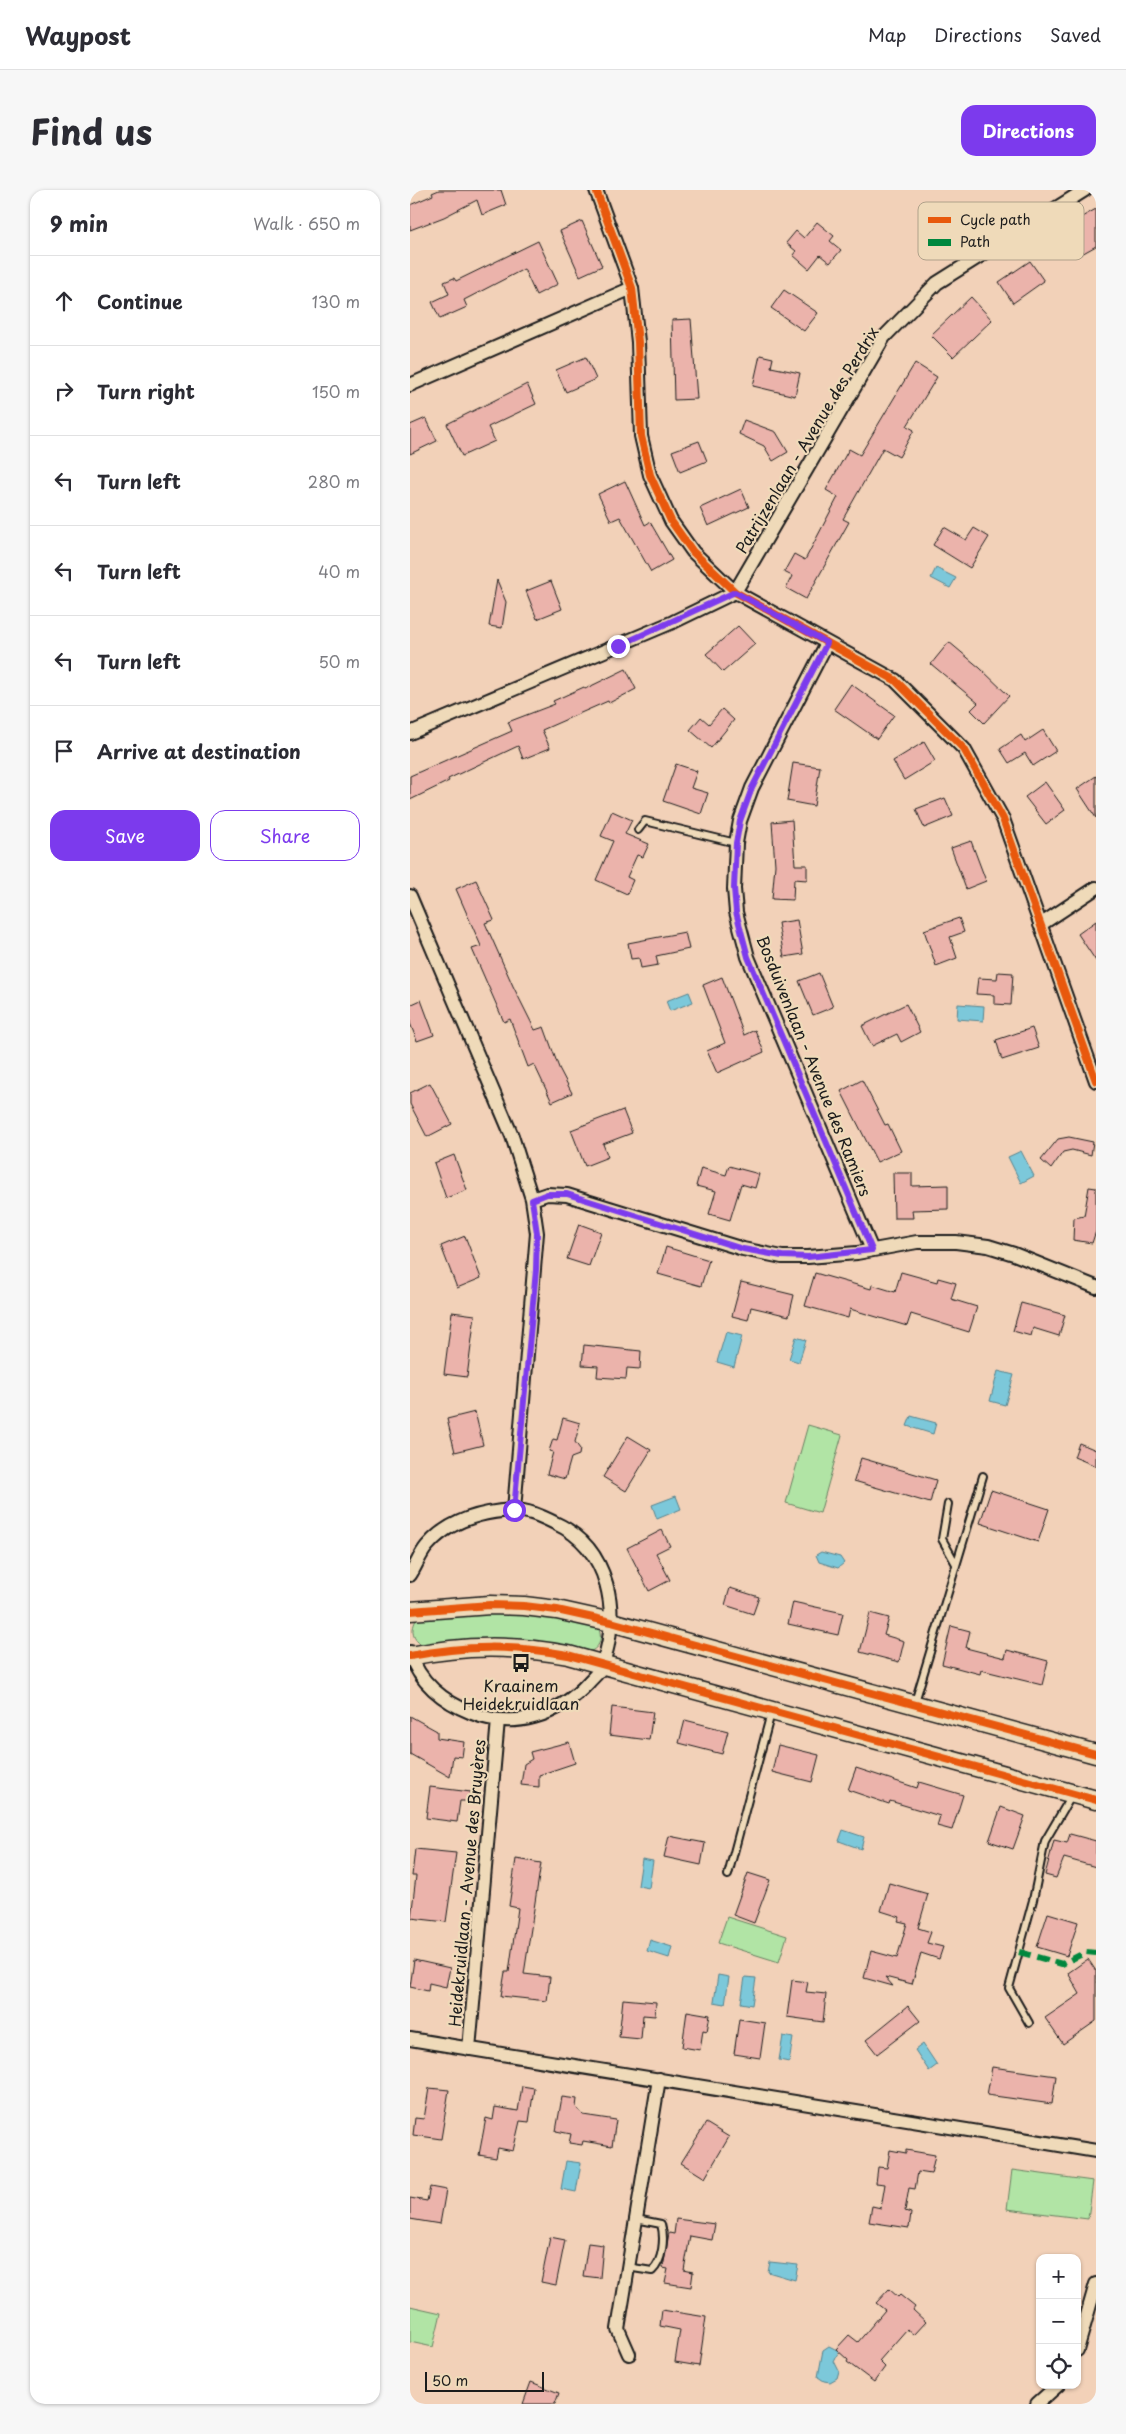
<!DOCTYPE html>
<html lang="en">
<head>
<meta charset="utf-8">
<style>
  body { margin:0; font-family:"Playpen Sans",sans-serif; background:#f7f7f7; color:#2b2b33 }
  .controls { position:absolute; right:15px; bottom:15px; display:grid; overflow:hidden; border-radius:10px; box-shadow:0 1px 4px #0004 }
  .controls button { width:45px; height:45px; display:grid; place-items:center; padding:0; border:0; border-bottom:1px solid #e1e1e2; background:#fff; color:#2b2b33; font:25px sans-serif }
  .scale { position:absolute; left:15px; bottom:12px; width:119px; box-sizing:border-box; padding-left:5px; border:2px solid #1c1c1c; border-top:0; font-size:14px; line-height:18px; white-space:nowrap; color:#1c1c1c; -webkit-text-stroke:4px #efdab9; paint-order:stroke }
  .stop { position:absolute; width:15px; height:15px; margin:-11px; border:4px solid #7c3aed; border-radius:50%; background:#fff }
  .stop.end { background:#7c3aed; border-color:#fff; box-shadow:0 1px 5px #0008 }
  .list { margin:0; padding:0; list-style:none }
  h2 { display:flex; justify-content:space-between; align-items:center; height:65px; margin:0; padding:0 20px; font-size:21px }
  h2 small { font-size:16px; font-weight:400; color:#7c7c81 }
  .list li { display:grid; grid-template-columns:32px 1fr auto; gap:15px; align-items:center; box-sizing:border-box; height:90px; padding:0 20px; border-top:1px solid #e1e1e2 }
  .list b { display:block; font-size:19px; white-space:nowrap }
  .list em { font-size:16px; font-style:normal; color:#7c7c81 }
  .actions { display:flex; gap:10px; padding:15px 20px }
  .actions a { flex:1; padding:11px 0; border:1px solid #7c3aed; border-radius:15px; text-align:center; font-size:18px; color:#7c3aed }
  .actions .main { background:#7c3aed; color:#fff }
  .icon { flex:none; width:28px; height:28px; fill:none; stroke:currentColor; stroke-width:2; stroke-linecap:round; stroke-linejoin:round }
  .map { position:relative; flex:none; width:686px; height:2214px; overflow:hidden; border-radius:15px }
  header { display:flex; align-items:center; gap:30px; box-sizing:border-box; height:70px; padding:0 25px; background:#fff; border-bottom:1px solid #e1e1e2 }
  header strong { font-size:24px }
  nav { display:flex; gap:28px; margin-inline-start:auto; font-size:18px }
  .intro { display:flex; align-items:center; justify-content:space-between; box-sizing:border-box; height:120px; padding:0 30px }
  h1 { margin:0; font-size:35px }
  .button { padding:12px 22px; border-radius:15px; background:#7c3aed; color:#fff; font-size:18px; font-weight:700 }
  main { display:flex; gap:30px; padding:0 30px }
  aside { flex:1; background:#fff; border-radius:15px; box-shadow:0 1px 4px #0004 }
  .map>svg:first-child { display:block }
  .green { fill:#b1e4a5; stroke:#668060 }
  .water { fill:#7bc8da; stroke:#55838e }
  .building { fill:#ebb3ab; stroke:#1c1c1c }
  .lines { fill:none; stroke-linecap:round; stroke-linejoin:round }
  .lane-casing { stroke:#1c1c1c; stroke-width:10 }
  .street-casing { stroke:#1c1c1c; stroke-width:16 }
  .secondary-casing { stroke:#1c1c1c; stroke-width:21 }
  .lane { stroke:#efdab9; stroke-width:6 }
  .street { stroke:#efdab9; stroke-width:12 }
  .secondary { stroke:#efdab9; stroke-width:18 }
  .quiet { stroke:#00873e; stroke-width:6; stroke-dasharray:12 6; stroke-linecap:butt }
  .cycleway-casing { stroke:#efdab9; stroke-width:11 }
  .cycleway { stroke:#e8590c; stroke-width:8 }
  .route { stroke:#7c3aed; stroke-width:6 }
  .labels { text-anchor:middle; stroke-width:4.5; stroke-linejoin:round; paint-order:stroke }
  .street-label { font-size:16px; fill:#1c1c1c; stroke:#efdab9 }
  .poi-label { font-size:16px; fill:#1c1c1c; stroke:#efdab9 }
  .key { fill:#efdab9; stroke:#b0a18a; stroke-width:1 }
  .key-label { font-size:14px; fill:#1c1c1c }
</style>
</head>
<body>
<header>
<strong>Waypost</strong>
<nav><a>Map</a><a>Directions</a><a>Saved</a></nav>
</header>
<div class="intro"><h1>Find us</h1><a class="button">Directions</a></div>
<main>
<aside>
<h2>9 min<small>Walk · 650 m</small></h2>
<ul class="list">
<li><svg class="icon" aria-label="ahead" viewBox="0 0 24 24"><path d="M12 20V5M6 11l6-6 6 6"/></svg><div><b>Continue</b></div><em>130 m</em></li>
<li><svg class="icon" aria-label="right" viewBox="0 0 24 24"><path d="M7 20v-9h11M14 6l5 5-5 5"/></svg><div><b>Turn right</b></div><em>150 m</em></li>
<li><svg class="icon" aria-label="left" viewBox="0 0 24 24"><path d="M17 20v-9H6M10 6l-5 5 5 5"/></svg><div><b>Turn left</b></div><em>280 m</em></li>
<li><svg class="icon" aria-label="left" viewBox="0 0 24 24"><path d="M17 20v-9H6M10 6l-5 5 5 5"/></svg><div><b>Turn left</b></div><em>40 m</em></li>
<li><svg class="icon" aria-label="left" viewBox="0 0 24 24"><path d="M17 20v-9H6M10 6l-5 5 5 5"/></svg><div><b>Turn left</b></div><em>50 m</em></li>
<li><svg class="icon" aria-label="arrive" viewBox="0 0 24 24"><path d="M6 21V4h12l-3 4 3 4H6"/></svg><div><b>Arrive at destination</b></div></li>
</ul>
<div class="actions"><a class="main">Save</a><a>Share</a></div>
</aside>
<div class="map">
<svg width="686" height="2214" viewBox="0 0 686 2214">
  <rect width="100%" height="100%" fill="#f2d1b8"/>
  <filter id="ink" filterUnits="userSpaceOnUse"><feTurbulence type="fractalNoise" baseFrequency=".02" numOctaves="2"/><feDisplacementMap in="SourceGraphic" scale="10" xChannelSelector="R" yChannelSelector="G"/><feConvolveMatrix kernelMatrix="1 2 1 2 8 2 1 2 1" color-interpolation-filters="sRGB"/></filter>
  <g filter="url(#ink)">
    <path class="green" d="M398 1235 432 1245 410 1323 376 1313Z
      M113 1420 188 1437C193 1448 190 1458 179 1462L14 1456C2 1450 0 1440 7 1428Z
      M317 1727 377 1746 369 1772 308 1753Z
      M602 1980 683 1991 678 2029 597 2019Z
      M0 2116 31 2123 23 2157 0 2152Z"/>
    <path class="water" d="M526 378 546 388 540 398 521 388Z
      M279 802 283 812 260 821 256 811Z
      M548 814 574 816 573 831 547 829Z
      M611 961 624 986 611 993 598 967Z
      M316 1142 332 1146 324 1177 307 1172Z
      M386 1147 396 1150 389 1172 379 1169Z
      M588 1181 604 1185 595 1215 580 1211Z
      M501 1226 526 1233 523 1244 497 1236Z
      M266 1306 271 1319 247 1329 242 1315Z
      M411 1362 430 1367 434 1373 428 1378 409 1372 406 1365Z
      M433 1640 454 1647 451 1659 429 1651Z
      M232 1669 243 1671 239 1698 228 1696Z
      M240 1750 262 1757 259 1768 237 1761Z
      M308 1785 319 1787 315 1814 304 1812Z
      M335 1787 346 1788 342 1815 331 1813Z
      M373 1846 383 1848 379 1872 369 1870Z
      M513 1854 527 1875 519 1881 505 1860Z
      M156 1971 171 1973 166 2002 151 1999Z
      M360 2072 388 2075 385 2090 358 2082Z
      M419 2156 429 2161 424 2171 429 2181 427 2188 420 2192 414 2191 408 2187 413 2160Z"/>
    <path class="building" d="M29 0H91L96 15 72 25 67 10 34 27 0 40V15L23 5 22 3Z
      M686 19V56L668 66 652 38Z
      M172 31 192 76 170 86 150 41Z
      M407 32 424 46 420 51 431 60 420 73 410 65 399 79 383 65 386 61 376 53 386 41 394 48Z
      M128 51 148 94 126 105 114 79 54 110 57 117 30 129 22 112 39 104 34 92 44 88 46 91Z
      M620 71 634 91 603 113 589 92Z
      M374 100 408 123 394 141 361 118Z
      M561 107 582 130 543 167 521 145Z
      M281 129 287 209 264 210 262 130Z
      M350 165 363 168 361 177 390 183 385 206 343 196Z
      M176 167 186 189 156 202 146 180Z
      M505 173 527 187 497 236 504 240 489 267 473 258 433 329 439 332 396 409 376 398 382 386 374 382 384 364 395 370 428 307 416 300 439 259 450 265Z
      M117 194 126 214 78 237 85 251 52 266 37 234Z
      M16 228 27 251 0 264V235Z
      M334 230 366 242 378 262 363 271 354 256 329 244Z
      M289 251 297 271 270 282 262 261Z
      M215 291 235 335 240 332 262 370 241 382 210 327 201 331 188 304Z
      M331 299 339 317 298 336 290 318Z
      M534 337 556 350 564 338 579 347 560 378 523 355Z
      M87 390 96 412 92 438 79 436Z
      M141 391 152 419 127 429 116 401Z
      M328 436 345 454 313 482 296 464Z
      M539 452 570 478 599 506 574 533 561 520 568 513 521 474Z
      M216 479 226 499 199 513 198 511 132 540 140 558 113 569 108 556 38 589 39 591 0 610V586L102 541 98 532 145 514 143 511 174 497 175 499Z
      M441 494 484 525 467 549 424 519Z
      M312 519 324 530 301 558 280 540 291 527 299 534Z
      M633 540 646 561 623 576 615 563 599 573 590 559 611 545 615 552Z
      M514 552 525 571 494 590 483 571Z
      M383 573 410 577 404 616 377 611Z
      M266 574 287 581 281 598 298 603 291 624 253 611Z
      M686 586V628L667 599Z
      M635 592 655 620 636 634 615 607Z
      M535 608 543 626 514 638 506 619Z
      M202 621 222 630 215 644 239 654 233 667 227 665 217 687 223 690 217 704 186 690 203 651 191 646Z
      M382 630 385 675H397V690L384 689 383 710 362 709 365 675 362 632Z
      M561 651 576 691 556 699 541 658Z
      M66 690 84 730 75 733 103 796 125 840 134 837 149 878 162 903 142 912 124 874 118 877 100 829 94 832 62 759 71 756 46 699Z
      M549 728 554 742 540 747 547 768 526 776 514 740Z
      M387 730 393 764 374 767 368 733Z
      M686 731V771L668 744Z
      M275 742 279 759 246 766 248 775 231 778 229 768 221 769 218 753Z
      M588 782 603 783 601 815 584 814V805L566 804 568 788 587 789Z
      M409 783 423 817 403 825 389 791Z
      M312 787 334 845 345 840 354 862 307 883 297 861 315 853 293 795Z
      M11 810 24 845 7 851 0 833V815Z
      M496 814 510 842 491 852 487 844 462 856 452 836Z
      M622 838 629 858 592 870 586 850Z
      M452 890 475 935 478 934 491 961 467 972 431 901Z
      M20 893 42 934 17 947 0 914V903Z
      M213 920 222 943 193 954 198 967 175 976 161 940Z
      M659 947 683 952 681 965 662 960 653 962 641 979 631 970 648 949Z
      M44 965 57 1000 36 1008 24 973Z
      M319 976 349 984 345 998 331 994 320 1030 299 1024 306 1001 286 996 291 978 316 985Z
      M483 983H502V996L538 995V1019L502 1020 503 1028H484Z
      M679 997 686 998V1041L682 1053 663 1050 664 1028 674 1026Z
      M169 1034 191 1042 179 1076 157 1069Z
      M55 1046 71 1088 47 1098 31 1056Z
      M256 1057 299 1070 291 1096 248 1084Z
      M491 1082 527 1092 528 1088 546 1093 541 1109 567 1117 559 1142 501 1124 497 1136 440 1119 438 1128 395 1116 405 1083 461 1099 462 1095 485 1102Z
      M331 1092 384 1105 379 1126 341 1117 338 1130 322 1126Z
      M611 1113 655 1125 649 1146 623 1138 621 1146 603 1141Z
      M42 1122 65 1125 57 1187 34 1184Z
      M174 1155 231 1161 230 1179 217 1178 216 1189 187 1187 188 1176 172 1175Z
      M65 1222 73 1255 45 1262 37 1229Z
      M153 1228 170 1233 165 1252 170 1259 169 1265 161 1268 155 1289 137 1284 143 1262 139 1261 143 1249 147 1250Z
      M218 1246 241 1260 216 1301 193 1287Z
      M669 1253 686 1260V1276L664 1267Z
      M451 1268 526 1290 520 1313 444 1291Z
      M581 1300 639 1319 628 1352 570 1333Z
      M252 1340 260 1356 246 1363 260 1390 239 1401 217 1358Z
      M320 1398 349 1407 343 1424 315 1415Z
      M383 1412 433 1423 428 1445 378 1434Z
      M460 1423 479 1428 474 1445 494 1451 489 1472 450 1462Z
      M541 1436 560 1441 556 1458 595 1468 597 1460 638 1471 632 1495 571 1480 570 1484 532 1474Z
      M202 1517 243 1522 239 1550 199 1545Z
      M0 1526 27 1541V1548L54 1552 52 1567 43 1566 40 1587 0 1564Z
      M275 1530 318 1541 312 1564 269 1553Z
      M159 1552 165 1573 129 1585V1597L111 1595 114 1574 122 1569 120 1562Z
      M368 1555 409 1565 402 1592 362 1582Z
      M446 1578 507 1598 509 1592 553 1605 542 1640 527 1636 530 1626 480 1611 479 1614 438 1600Z
      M20 1597 61 1602V1611H50L47 1632 16 1628Z
      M591 1617 615 1626 603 1659 579 1651Z
      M660 1644 686 1651V1677L654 1668 646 1688 635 1685 644 1650 657 1653Z
      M259 1646 295 1653 291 1675 254 1667Z
      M5 1659 46 1663 36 1732 1 1728 6 1686H2Z
      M106 1669 131 1673 114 1784 140 1787 137 1811 91 1806 95 1782H99L108 1718 99 1716Z
      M338 1683 360 1690 344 1733 323 1725Z
      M479 1693 518 1704 508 1738 521 1742 517 1753 533 1757 529 1769 511 1763 502 1794 475 1787 483 1796 454 1788 461 1761 487 1768 497 1733 488 1731 490 1727 471 1721Z
      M638 1723 668 1732 657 1766 627 1757Z
      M678 1769 686 1781V1831L653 1854 635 1828 670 1804 658 1783Z
      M4 1770 40 1778 36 1797 19 1793 18 1801 0 1797Z
      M382 1790 398 1792 396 1802 416 1804 413 1832 377 1827Z
      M213 1809 246 1812 245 1826 233 1825 231 1849 209 1847Z
      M498 1816 510 1831 467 1864 456 1850Z
      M277 1821 300 1825 297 1841 293 1840 290 1860 272 1857Z
      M329 1829 355 1833 350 1868 324 1864Z
      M582 1877 646 1886 642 1914 577 1905Z
      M112 1896 124 1898 119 1932 110 1931 103 1961 88 1958 86 1968 69 1965 76 1928 83 1930 85 1917 108 1921Z
      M19 1898 39 1900 31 1949 3 1945 5 1928 14 1929Z
      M152 1907 167 1909 166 1917 173 1925 206 1930 202 1956 173 1951 172 1955 159 1953 161 1944 146 1941Z
      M296 1933 319 1947 295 1988 271 1973Z
      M480 1960 496 1963V1960L525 1965 521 1984 508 1982 505 1999 499 1998 495 2021 501 2023 499 2038 459 2032 462 2016 471 2018 475 1994 466 1993 468 1977 477 1978Z
      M20 1997 36 2000 30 2034 0 2029V2008L17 2011Z
      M266 2029 305 2034 302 2050 280 2046 274 2080 283 2082 281 2097 255 2093 258 2079 253 2078 259 2043 264 2044Z
      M140 2047 155 2050 146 2095 131 2092Z
      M178 2053 193 2055 190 2088 173 2086Z
      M479 2099 488 2107 490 2105 505 2117 503 2120 516 2132 504 2145 497 2139 469 2171 475 2177 464 2192 437 2172 438 2170 426 2159 439 2145 448 2152 475 2120 466 2113Z
      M252 2120 296 2127 289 2176 265 2172 270 2140 250 2136Z
      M121 2192 149 2203 145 2214H113Z"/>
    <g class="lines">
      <g class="lane-casing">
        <path id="lane" d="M228 640 235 631 326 653
          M538 1314 532 1349 546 1374
          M505 1512 573 1286
          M318 1685 361 1523
          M619 1833 599 1798 623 1710 635 1651 662 1605
          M217 2077 242 2081C253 2071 255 2048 251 2034L226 2029"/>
      </g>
      <g class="street-casing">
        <path id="street" d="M186 0 222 98 228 152 231 246 240 285 261 331 283 362 325 402 485 490 554 559 593 629 686 891
          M0 195 222 98
          M325 402 474 147 527 93 675 0
          M417 453 342 598 330 631 326 653 324 699 326 722 338 767 462 1060
          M0 543 263 432 325 402
          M0 706 102 946 122 1009 127 1043 104 1320
          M630 735 686 698
          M122 1009 137 1004 157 1005 333 1059 372 1067H398L447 1063 507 1052H546L578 1056 604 1064 686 1097
          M0 1385C6 1376 10 1364 17 1356 38 1331 71 1322 102 1320 118 1320 131 1326 145 1333 200 1358 211 1423 192 1476 190 1482 182 1488 178 1493 148 1526 104 1540 62 1523 34 1512 8 1492 0 1462
          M0 1849 686 1961
          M59 1859 88 1530
          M667 2160 686 2094
          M219 2164 208 2139 249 1889
          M627 2214 648 2195"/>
      </g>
      <g class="secondary-casing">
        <path id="secondary" d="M0 1421 80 1415 114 1416 147 1420 201 1432 686 1564
          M0 1466C56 1455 102 1455 158 1465L686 1610"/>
      </g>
      <use href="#lane" class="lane"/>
      <use href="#street" class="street"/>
      <use href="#secondary" class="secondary"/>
      <path class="quiet" d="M609 1762 652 1774 676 1762 686 1763"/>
      <g class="cycleway-casing">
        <path id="cycleway" d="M186 0 222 98 228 152 231 246 240 285 261 331 283 362 325 402 485 490 554 559 593 629 686 891
          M0 1421 80 1415 114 1416 147 1420 201 1432 686 1564
          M0 1466C56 1455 102 1455 158 1465L686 1610"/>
      </g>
      <use href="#cycleway" class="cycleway"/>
    </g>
  </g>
  <g class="lines" filter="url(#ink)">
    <path class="route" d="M104 1320 126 1080 127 1043 122 1010 137 1004H157L333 1059 372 1066 398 1067 462 1060 338 767 326 722 324 698 326 653 330 631 342 598 417 453 325 402 208 456"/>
  </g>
  <defs>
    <g id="bus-bare" transform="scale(1.5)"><path d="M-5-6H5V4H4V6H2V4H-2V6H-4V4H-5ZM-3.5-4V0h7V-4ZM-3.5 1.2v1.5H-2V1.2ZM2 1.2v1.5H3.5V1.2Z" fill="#1c1c1c" stroke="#efdab9" stroke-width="2.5" paint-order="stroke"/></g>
  </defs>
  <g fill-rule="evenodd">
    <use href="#bus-bare" x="111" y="1473"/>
  </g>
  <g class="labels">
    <g class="street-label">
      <text transform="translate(397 250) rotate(-59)" y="6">Patrijzenlaan - Avenue des Perdrix</text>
      <text transform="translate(404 876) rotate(68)" y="6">Bosduivenlaan - Avenue des Ramiers</text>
      <text transform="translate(57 1693) rotate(-85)" y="6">Heidekruidlaan - Avenue des Bruyères</text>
    </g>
    <g class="poi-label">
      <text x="111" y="1502">Kraainem<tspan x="111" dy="18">Heidekruidlaan</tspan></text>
    </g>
  </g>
  <rect x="508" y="12" width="166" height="58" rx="8" class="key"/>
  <rect x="518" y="27" width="23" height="6" fill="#e8590c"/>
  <rect x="518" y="49" width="23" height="7" fill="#00873e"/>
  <g class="key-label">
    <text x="550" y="35">Cycle path</text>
    <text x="550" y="57">Path</text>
  </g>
</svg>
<div class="controls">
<button>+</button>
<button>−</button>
<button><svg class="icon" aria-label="locate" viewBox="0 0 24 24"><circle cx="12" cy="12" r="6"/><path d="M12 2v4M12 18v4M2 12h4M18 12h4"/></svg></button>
</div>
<div class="scale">50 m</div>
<div class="stop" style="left:104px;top:1320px"></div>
<div class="stop end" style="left:208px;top:456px"></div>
</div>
</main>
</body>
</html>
